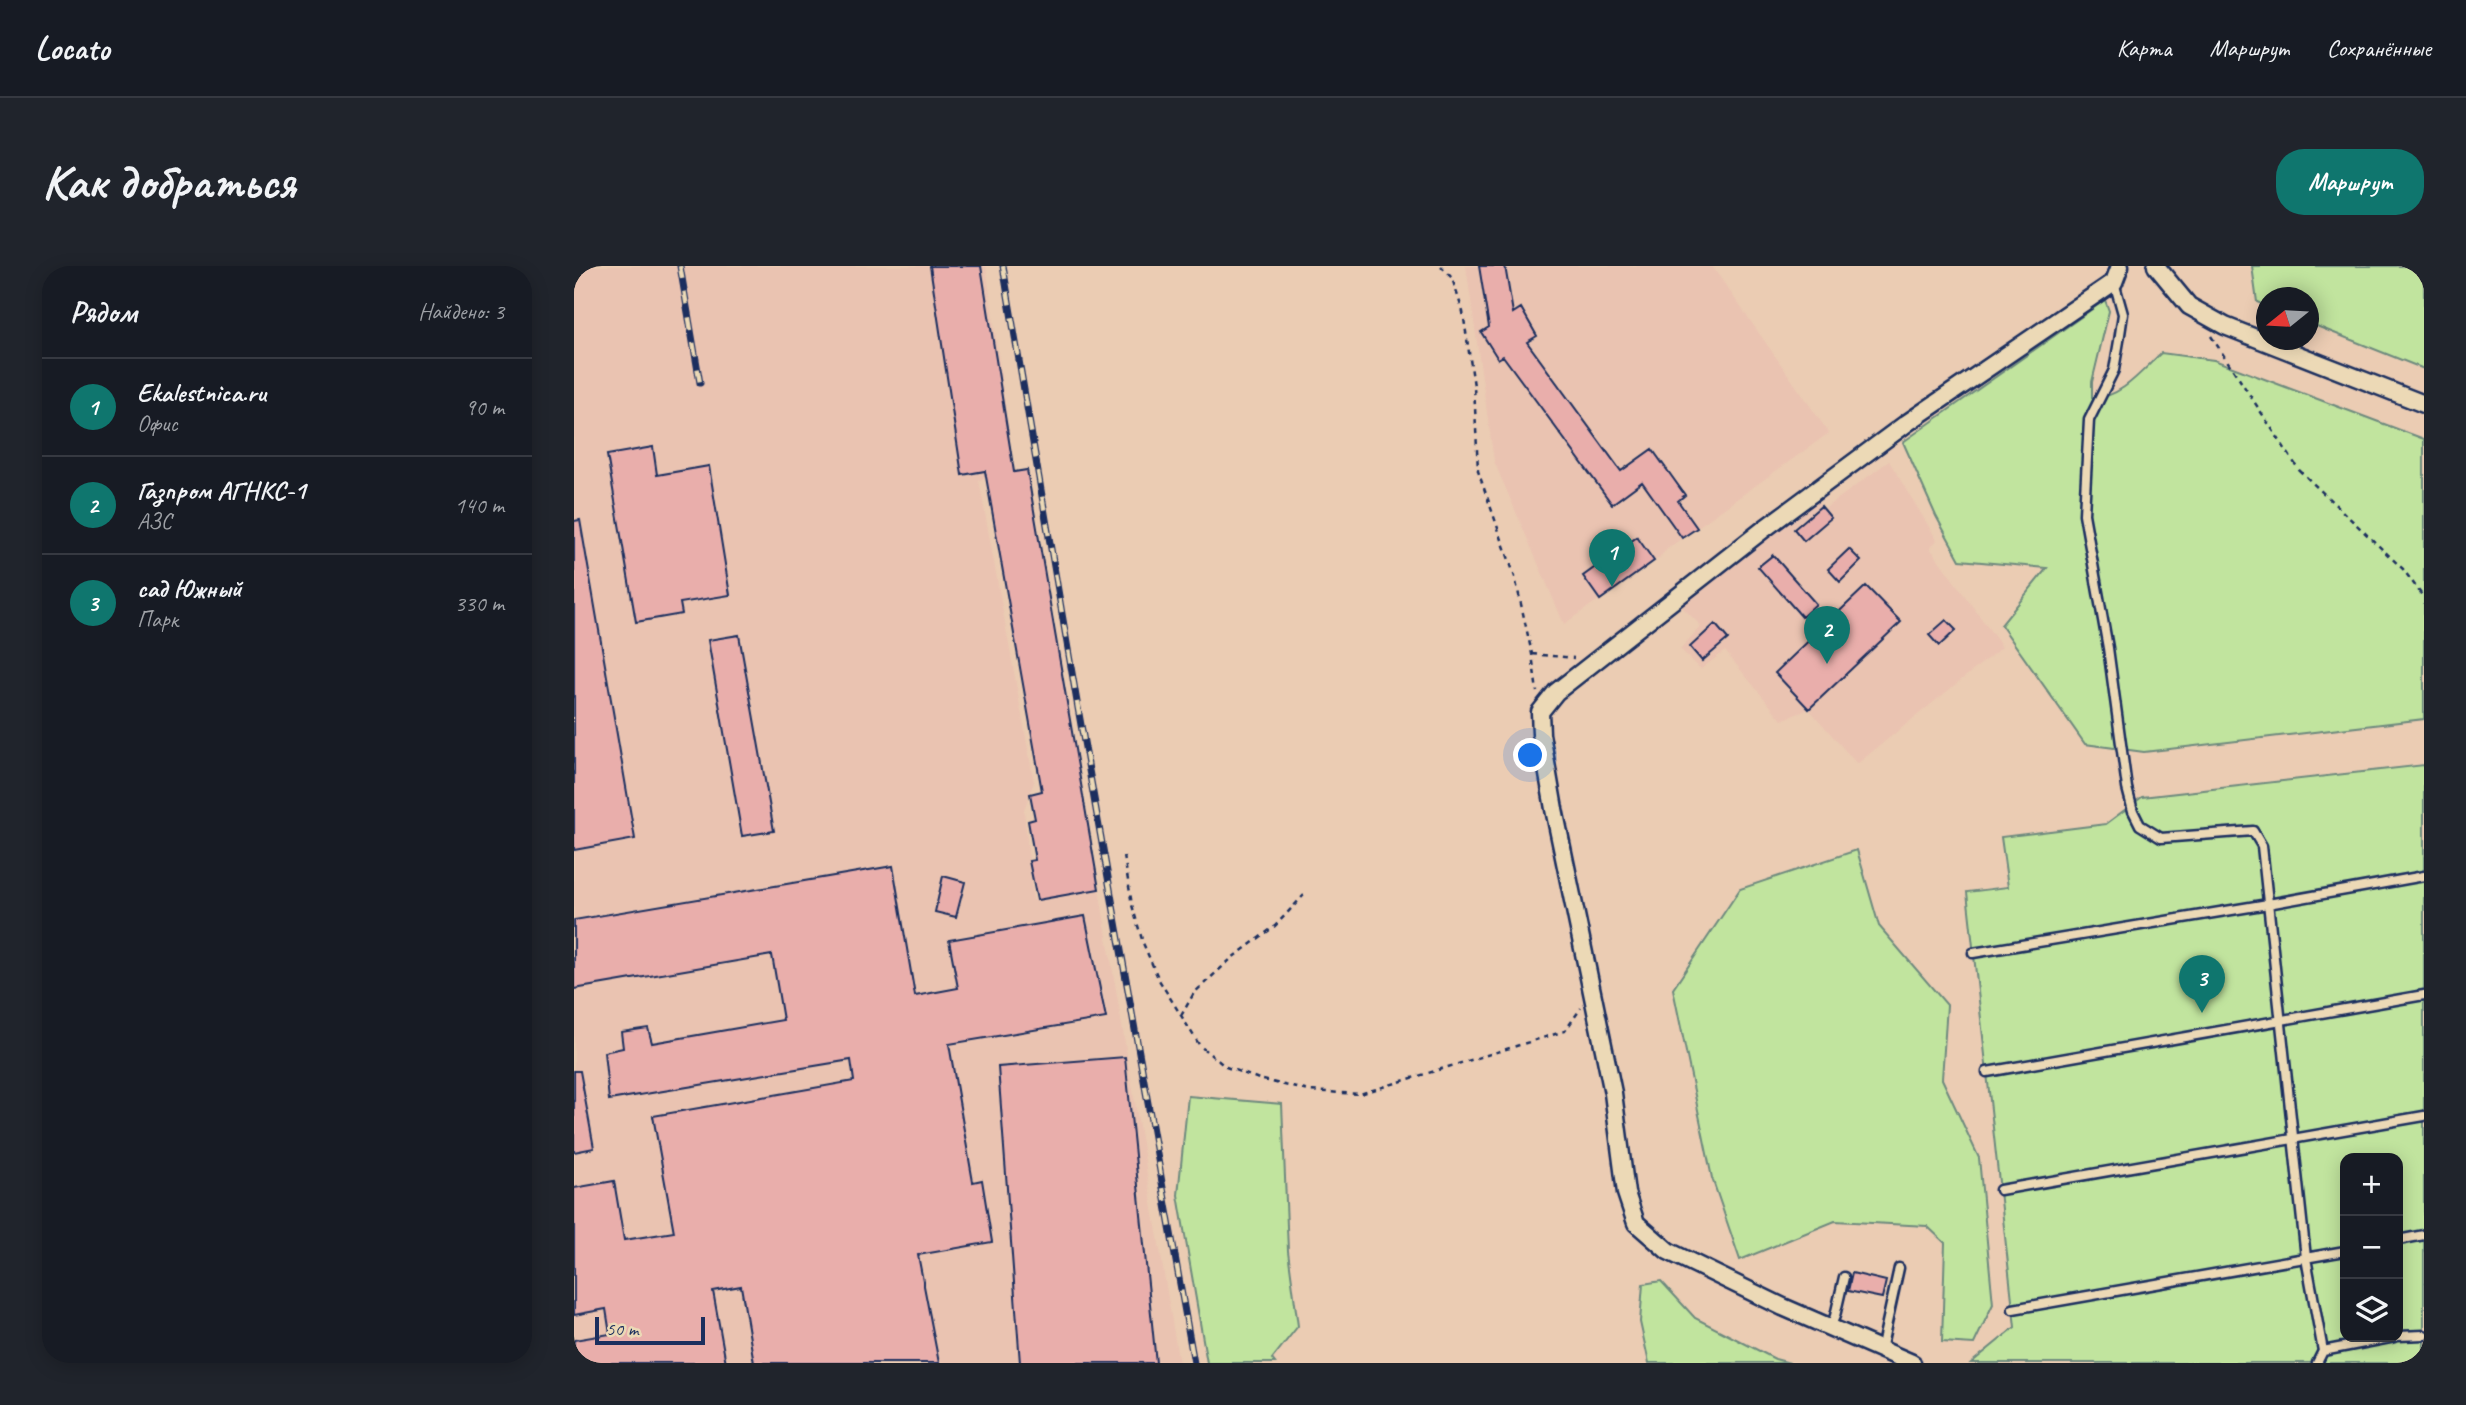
<!DOCTYPE html>
<html lang="ru">
<head>
<meta charset="utf-8">
<style>
  body { margin:0; font-family:Caveat,sans-serif; background:#20242c; color:#f1f3f6 }
  .controls { position:absolute; right:21px; bottom:21px; display:grid; overflow:hidden; border-radius:14px; box-shadow:0 4px 18px #0003 }
  .controls button { width:63px; height:63px; display:grid; place-items:center; padding:0; border:0; border-bottom:2px solid #363941; background:#171b24; color:#f1f3f6; font:35px sans-serif }
  .compass { position:absolute; left:1682px; top:21px; width:63px; height:63px; border-radius:50%; background:#171b24; box-shadow:0 4px 18px #0003; rotate:252deg }
  .scale { position:absolute; left:21px; bottom:18px; width:110px; box-sizing:border-box; padding-left:7px; border:4px solid #1b2f5e; border-top:0; font-size:19px; line-height:24px; white-space:nowrap; color:#1b2f5e; -webkit-text-stroke:5px #ecd9b6; paint-order:stroke }
  .you { position:absolute; left:957px; top:490px; width:24px; height:24px; margin:-18px; border:5px solid #fff; border-radius:50%; background:#1a73e8; box-shadow:0 0 0 10px #1a73e833 }
  .badge { display:grid; place-items:center; width:46px; height:46px; border-radius:50%; background:#0f766e; color:#fff; font-size:23px; font-weight:700 }
  .pin { position:absolute; translate:-50% -58px; filter:drop-shadow(0 2px 4px #0008) }
  .pin::after { content:''; position:absolute; top:37px; width:24px; height:21px; background:inherit; clip-path:polygon(0 0,100% 0,50% 100%) }
  .list { margin:0; padding:0; list-style:none }
  h2 { display:flex; justify-content:space-between; align-items:center; height:91px; margin:0; padding:0 28px; font-size:30px }
  h2 small { font-size:23px; font-weight:400; color:#9ea1a6 }
  .list li { display:grid; grid-template-columns:46px 1fr auto; gap:21px; align-items:center; box-sizing:border-box; height:98px; padding:0 28px; border-top:2px solid #363941 }
  .list b { display:block; font-size:26px; white-space:nowrap }
  .list p { margin:0; font-size:23px; white-space:nowrap; color:#9ea1a6 }
  .list em { font-size:23px; font-style:normal; color:#9ea1a6 }
  .icon { flex:none; width:38px; height:38px; fill:none; stroke:currentColor; stroke-width:2; stroke-linecap:round; stroke-linejoin:round }
  .map { position:relative; flex:none; width:1850px; height:1097px; overflow:hidden; border-radius:28px }
  header { display:flex; align-items:center; gap:42px; box-sizing:border-box; height:98px; padding:0 35px; background:#171b24; border-bottom:2px solid #363941 }
  header strong { font-size:33px }
  nav { display:flex; gap:38px; margin-inline-start:auto; font-size:24px }
  .intro { display:flex; align-items:center; justify-content:space-between; box-sizing:border-box; height:168px; padding:0 42px }
  h1 { margin:0; font-size:49px }
  .button { padding:18px 32px; border-radius:28px; background:#0f766e; color:#fff; font-size:24px; font-weight:700 }
  main { display:flex; gap:42px; padding:0 42px }
  aside { flex:1; background:#171b24; border-radius:28px; box-shadow:0 4px 18px #0003 }
  .map>svg:first-child { display:block }
  .built { fill:#eac3b1 }
  .green { fill:#c1e49e; stroke:#6e8a7e; stroke-width:2; fill-rule:evenodd }
  .building { fill:#e9aeab; stroke:#1b2f5e; stroke-width:2 }
  .lines { fill:none; stroke-linecap:round; stroke-linejoin:round }
  .lane-casing { stroke:#1b2f5e; stroke-width:13 }
  .street-casing { stroke:#1b2f5e; stroke-width:21 }
  .path { stroke:#1b2f5e; stroke-width:2.5; stroke-dasharray:5 5; stroke-linecap:butt }
  .lane { stroke:#ecd9b6; stroke-width:8 }
  .street { stroke:#ecd9b6; stroke-width:16 }
  .rail-casing { stroke:#1b2f5e; stroke-width:7 }
  .rail { stroke:#ecd9b6; stroke-width:4.5; stroke-dasharray:13; stroke-linecap:butt }
</style>
</head>
<body>
<header>
<strong>Locato</strong>
<nav><a>Карта</a><a>Маршрут</a><a>Сохранённые</a></nav>
</header>
<div class="intro"><h1>Как добраться</h1><a class="button">Маршрут</a></div>
<main>
<aside>
<h2>Рядом<small>Найдено: 3</small></h2>
<ul class="list">
<li><span class="badge">1</span><div><b>Ekalestnica.ru</b><p>Офис</p></div><em>90 m</em></li>
<li><span class="badge">2</span><div><b>Газпром АГНКС-1</b><p>АЗС</p></div><em>140 m</em></li>
<li><span class="badge">3</span><div><b>сад Южный</b><p>Парк</p></div><em>330 m</em></li>
</ul>
</aside>
<div class="map">
<svg width="1850" height="1097" viewBox="0 0 1850 1097">
  <rect width="100%" height="100%" fill="#ebccb3"/>
  <filter id="ink" filterUnits="userSpaceOnUse"><feTurbulence type="fractalNoise" baseFrequency=".0143" numOctaves="2"/><feDisplacementMap in="SourceGraphic" scale="14" xChannelSelector="R" yChannelSelector="G"/><feConvolveMatrix kernelMatrix="1 2 1 2 8 2 1 2 1" color-interpolation-filters="sRGB"/></filter>
  <g filter="url(#ink)">
    <path class="built" d="M0 0H412L440 203 405 214 460 516 450 544 459 634 525 623 605 1097H0Z
      M892 0H1138L1255 167 1093 283 1085 292 990 358 920 195Z
      M1315 195 1363 274 1356 282 1428 381 1283 498 1235 443 1208 454 1151 385 1127 403 1106 383 1127 360 1105 338 1243 235 1250 243Z"/>
    <path class="green" d="M1678 0H1850V103L1735 57 1734 32H1692V40L1683 36Z
      M1531 34 1535 45 1518 116V132C1546 133 1568 105 1587 87L1640 94 1850 173V453L1570 486 1511 478 1427 359 1473 302 1386 294 1362 250 1329 176Z
      M1850 499V1097H1397L1441 1061 1393 626 1434 621 1427 571 1532 558 1568 531ZM1771 892H1824V1071H1771Z
      M1283 584 1305 660 1373 739 1368 813 1405 892 1419 1038 1400 1078 1368 1076 1371 977 1353 960 1261 955 1166 994 1138 912 1099 723 1166 623Z
      M614 830 708 838 714 985 724 1060 698 1093 701 1097H633L604 929Z
      M1087 1015 1121 1052 1201 1093 1216 1097H1075L1066 1056 1069 1018Z"/>
    <path class="building" d="M356 0H407L440 206 453 204 525 623 463 634 455 595 461 594 454 555 461 553 456 528 468 525 411 205 388 209Z
      M905 0H931L939 47 947 42 963 70 953 76 1047 205 1078 183 1111 229 1104 235 1123 262 1108 272 1068 216 1038 238 929 90 924 93 907 66 915 61Z
      M79 181 83 209 135 200 156 329 106 337 108 348 62 356 33 189Z
      M1247 240 1257 252 1230 275 1220 263Z
      M6 254 61 573 0 584V255Z
      M1063 271 1080 295 1026 334 1009 310Z
      M1275 283 1287 295 1266 316 1254 303Z
      M1199 289 1242 338 1228 351 1184 301Z
      M1292 320 1327 356 1235 443 1201 407Z
      M1372 354 1382 364 1365 380 1355 369Z
      M1141 358 1154 373 1128 395 1116 381Z
      M165 369 200 565 168 570 134 374Z
      M319 600 341 730 384 722 375 674 511 650 532 752 375 778 399 916 408 914 418 976 344 989 365 1097H180L167 1020 139 1025 152 1097H0V1074L36 1068 32 1043 0 1049V922L40 915 50 974 100 966 79 850 280 815 277 794 35 834 30 786 49 782 47 766 74 762 78 777 209 754 198 689 0 723V654Z
      M369 610 391 616 382 651 361 646Z
      M551 791 582 1097H446L424 801Z
      M0 805H6L20 882 0 886Z
      M1278 1007 1312 1015 1308 1032 1274 1025Z"/>
    <g class="lines">
      <g class="lane-casing">
        <path id="lane" d="M1540 16 1549 48 1545 75 1540 104 1515 154 1510 248 1534 382 1553 522 1559 545 1566 559 1587 572 1679 565 1688 580 1732 992 1749 1085 1743 1097
          M1399 687 1694 638 1850 610
          M1413 806 1850 729
          M1426 924 1850 850
          M1824 974 1850 969
          M1439 1043 1771 985
          M1256 1062 1261 1050 1270 1011
          M1824 1070 1850 1069
          M1307 1084 1325 1002
          M1749 1085 1821 1071"/>
      </g>
      <g class="street-casing">
        <path id="street" d="M1582 0 1615 40 1651 60 1850 138
          M1338 1097 1209 1041 1094 985 1062 957 1052 927 1039 827 980 543 967 468 966 446 982 426 1190 263 1333 157 1540 16 1546 0"/>
      </g>
      <path class="path" d="M867 0 878 12 889 46 900 120 904 205 941 311 958 388 963 426
        M1637 70 1725 204 1829 303 1850 332
        M958 388 1000 392
        M550 590 558 639 569 677 585 714 626 780 652 801 685 813 735 825 786 828 991 765 1007 742
        M607 750 620 727 658 692 701 660 730 629"/>
      <use href="#lane" class="lane"/>
      <use href="#street" class="street"/>
      <g class="rail-casing">
        <path id="rail" d="M106 0 126 117
          M429 0 504 442 620 1097"/>
      </g>
      <use href="#rail" class="rail"/>
    </g>
  </g>
</svg>
<div class="controls">
<button>+</button>
<button>−</button>
<button><svg class="icon" aria-label="layers" viewBox="0 0 24 24"><path d="M12 4l9 5-9 5-9-5zM3 14l9 5 9-5"/></svg></button>
</div>
<svg class="compass" viewBox="-18 -18 36 36"><path d="M0-13l5 13h-10z" fill="#e53935"/><path d="M0 13l5-13h-10z" fill="#9ea1a6"/></svg>
<div class="scale">50 m</div>
<div class="you"></div>
<div class="pin badge" style="left:1038px;top:321px">1</div>
<div class="pin badge" style="left:1253px;top:398px">2</div>
<div class="pin badge" style="left:1628px;top:747px">3</div>
</div>
</main>
</body>
</html>
